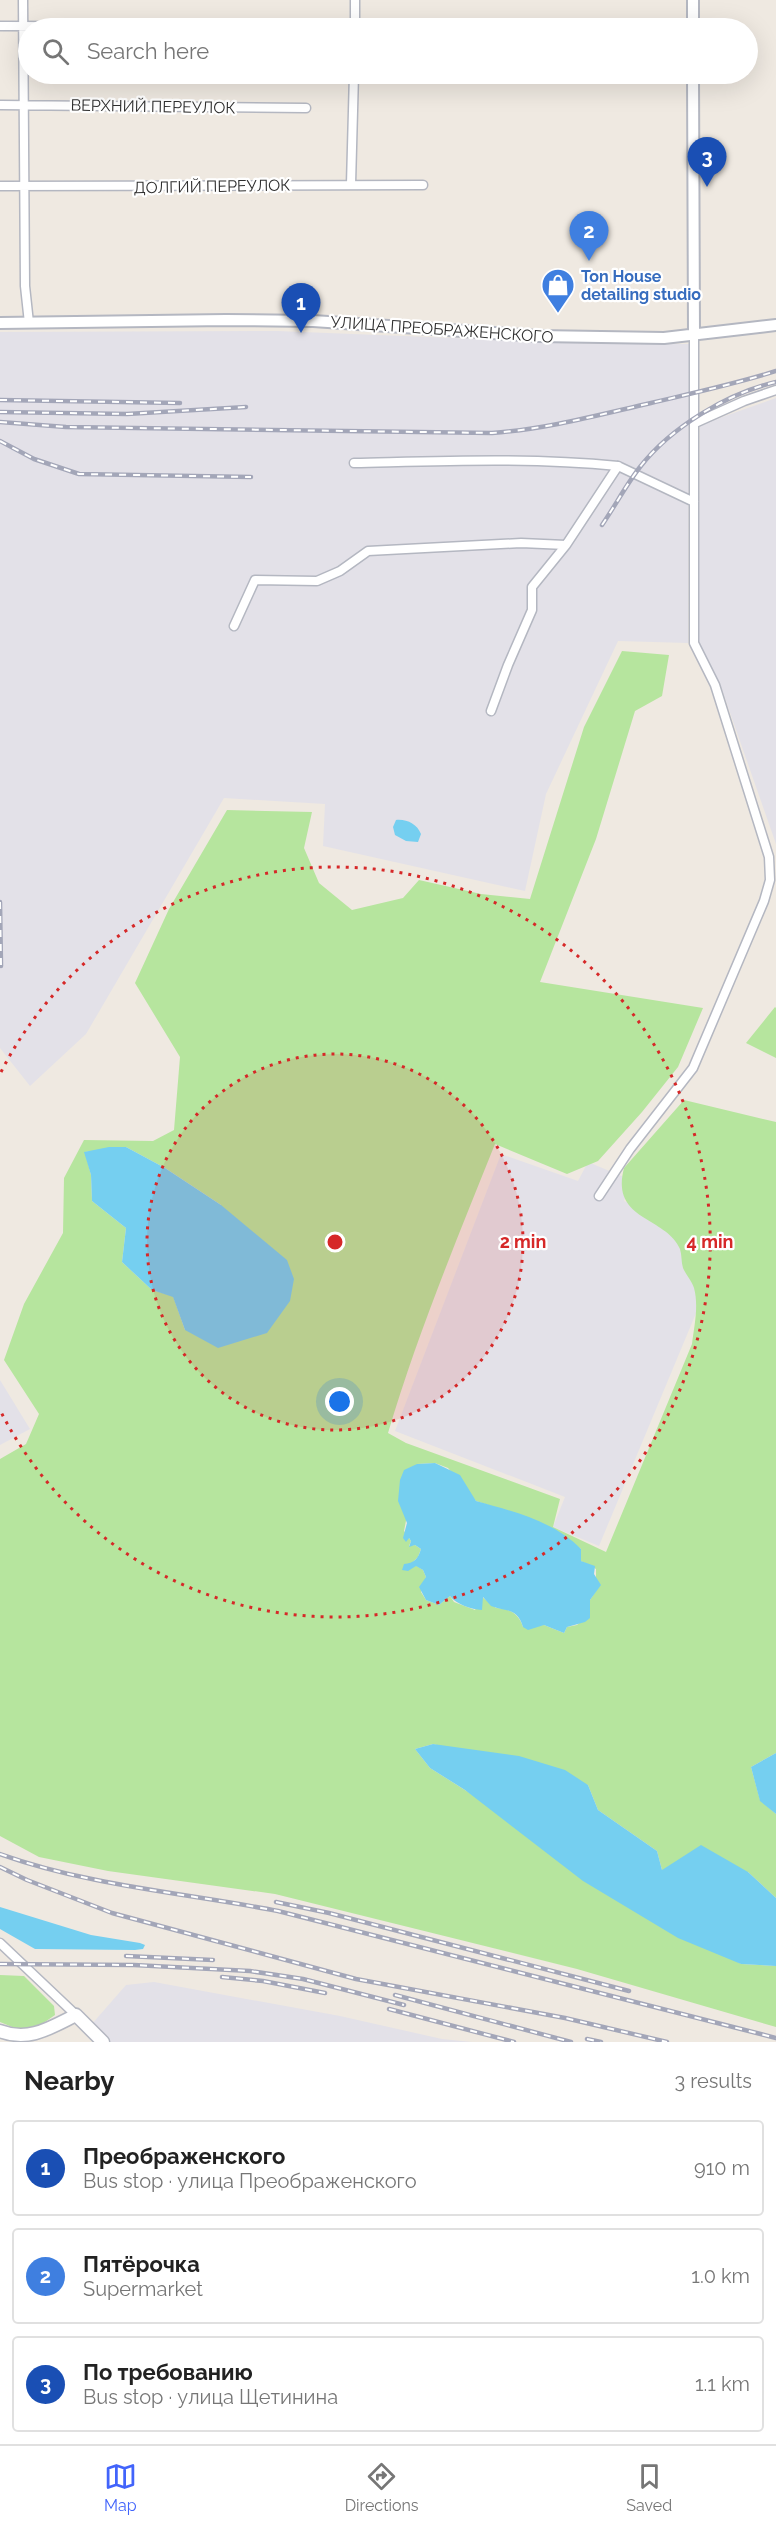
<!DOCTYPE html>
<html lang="en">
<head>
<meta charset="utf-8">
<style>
  body { margin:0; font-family:Raleway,sans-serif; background:#f6f6f6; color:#222 }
  .you { position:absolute; left:340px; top:1402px; width:21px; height:21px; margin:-15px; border:4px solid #fff; border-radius:50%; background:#1a73e8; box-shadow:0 0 0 9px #1a73e833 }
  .badge { display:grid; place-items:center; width:39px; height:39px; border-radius:50%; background:#4264fb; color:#fff; font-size:20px; font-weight:700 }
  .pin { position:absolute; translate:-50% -50px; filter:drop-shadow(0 2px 3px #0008) }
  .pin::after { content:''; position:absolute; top:32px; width:21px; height:18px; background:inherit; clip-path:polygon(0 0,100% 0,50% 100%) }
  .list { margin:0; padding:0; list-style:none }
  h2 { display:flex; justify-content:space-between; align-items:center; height:78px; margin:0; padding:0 24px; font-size:26px }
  h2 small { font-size:20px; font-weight:400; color:#767676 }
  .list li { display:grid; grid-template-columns:39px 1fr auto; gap:18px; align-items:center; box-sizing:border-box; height:96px; margin:0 12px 12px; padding:0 12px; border:2px solid #e0e0e0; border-radius:6px }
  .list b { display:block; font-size:22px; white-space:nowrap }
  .list p { margin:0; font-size:20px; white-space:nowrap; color:#767676 }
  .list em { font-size:20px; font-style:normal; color:#767676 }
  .icon { flex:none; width:33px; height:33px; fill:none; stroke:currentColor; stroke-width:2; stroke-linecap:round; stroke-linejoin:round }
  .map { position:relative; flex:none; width:776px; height:2042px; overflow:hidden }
  .search { position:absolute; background:#fff; box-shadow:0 6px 24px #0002; left:18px; right:18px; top:18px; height:66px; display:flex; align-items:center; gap:15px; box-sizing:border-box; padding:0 21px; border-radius:33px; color:#767676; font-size:22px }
  .sheet { height:402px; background:#fff }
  nav { display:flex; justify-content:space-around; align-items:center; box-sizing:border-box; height:84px; border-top:2px solid #e0e0e0; background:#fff; font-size:16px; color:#767676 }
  nav a { display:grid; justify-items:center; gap:3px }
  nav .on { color:#4264fb }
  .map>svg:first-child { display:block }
  .industrial { fill:#e3e1e8 }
  .green { fill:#b6e59e; fill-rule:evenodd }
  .water { fill:#75cff0 }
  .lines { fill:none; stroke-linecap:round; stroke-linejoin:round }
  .minor-casing { stroke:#b4b7c1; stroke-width:11 }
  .tertiary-casing { stroke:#b4b7c1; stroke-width:14 }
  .secondary-casing { stroke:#b4b7c1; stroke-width:15 }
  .minor { stroke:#fff; stroke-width:8 }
  .tertiary { stroke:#fff; stroke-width:10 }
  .secondary { stroke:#fff; stroke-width:12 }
  .rail-casing { stroke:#a3a6b8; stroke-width:4.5 }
  .rail { stroke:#fff; stroke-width:2; stroke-dasharray:7; stroke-linecap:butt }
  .ring { fill:none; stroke:#d62828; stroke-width:3; stroke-dasharray:3 6 }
  .labels { text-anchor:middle; stroke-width:4.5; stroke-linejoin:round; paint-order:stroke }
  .street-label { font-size:16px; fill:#2e2e2e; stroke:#fff }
  .shop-label { font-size:16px; font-weight:bold; fill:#366cbe; stroke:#fff; text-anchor:start }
  .centre { fill:#d62828; stroke:#fff; stroke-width:3 }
  .ring-label { font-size:18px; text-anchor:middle; font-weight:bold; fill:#d62828; stroke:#fff; stroke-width:4.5; stroke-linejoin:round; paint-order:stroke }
</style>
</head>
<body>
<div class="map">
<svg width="776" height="2042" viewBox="0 0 776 2042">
  <rect width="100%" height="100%" fill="#efe9e1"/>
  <path class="industrial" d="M277 331 602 344H689L688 643 618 641 546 794 525 891 323 846 325 804 224 798 86 1034 30 1086 0 1048V332Z
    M776 398V844L720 684 698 642 700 425Z
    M501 1154 578 1181 588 1162 631 1180 624 1201 724 1246 599 1546 553 1527 565 1497 395 1431Z
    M0 1380 30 1429 0 1445Z
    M154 1982 340 2016 442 2039 472 2042H108L91 2025 126 1985Z"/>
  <path class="green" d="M622 651 669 655 662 696 635 711 596 839 540 982 703 1008 678 1067 642 1112 598 1161 567 1174 495 1144C457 1239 417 1335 388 1433L406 1443 560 1499 553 1527 606 1552 692 1344C694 1327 699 1306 694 1288 692 1281 686 1275 683 1268 681 1262 682 1255 680 1249 666 1216 610 1221 624 1168L684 1100 776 1122V1753L751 1767 760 1800 776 1814V1898L748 1872 662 1870 657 1851 598 1810 588 1785 433 1744 415 1749 430 1768 741 1964 776 1966V2027L577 1969 275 1894 108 1871 39 1857 0 1836V1459L26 1444 39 1414 4 1360 24 1304 63 1233 64 1178 84 1140 153 1141 174 1130 180 1057 135 983 169 909 227 810 312 812 304 848 319 883 352 910 403 898 419 880 481 894 530 899 584 727ZM126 1147 165 1168 221 1205 185 1330 173 1296 152 1290 122 1262 126 1228 92 1201 91 1175 85 1152ZM435 1463 448 1468 476 1501 522 1516 561 1535 581 1549V1561L596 1569V1591L590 1600 588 1614 577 1625 567 1627 564 1633 544 1625 523 1627C519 1614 509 1608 496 1608L482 1597 475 1610 454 1602 450 1596 439 1605 426 1600 421 1592 426 1577 423 1570 412 1563 418 1557 421 1549 415 1545 409 1546 411 1541 404 1531 417 1464Z
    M775 1007 776 1008V1058L746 1043Z
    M0 1975 24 1976 54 2006 55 2015 42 2024 22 2031 0 2022Z"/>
  <path class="water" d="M396 820C407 819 417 824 421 834L418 842 406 841 395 835 393 827Z
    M109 1147H126L165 1168 221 1205 287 1260 294 1279 290 1301 267 1333 218 1348 185 1330 173 1297 152 1290 122 1262 126 1228 92 1201 91 1175 84 1152Z
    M435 1463 460 1475 476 1501C512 1511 554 1521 581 1549V1561L595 1566 594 1574 601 1585 590 1600V1618L585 1622 567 1627 564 1633 544 1625 528 1630 523 1627C517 1607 506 1612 491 1606L483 1597 482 1610C471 1609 457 1605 450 1596L439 1605 426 1600 419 1587 426 1577 423 1570 416 1566 408 1571 402 1570 404 1564C414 1563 418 1559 421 1549L415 1545 409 1547 411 1541 409 1538 406 1542 403 1538 407 1523 398 1501 400 1480 404 1470 417 1464Z
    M433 1744 519 1756 565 1770 588 1785 598 1810 657 1851 662 1870 701 1845 748 1872 776 1898V1966L741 1964 678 1938 583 1881 465 1790 430 1768 415 1749Z
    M776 1753V1814L760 1801 751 1767Z
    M0 1907 91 1935 140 1943 145 1945 143 1949 135 1950 35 1949 0 1929Z"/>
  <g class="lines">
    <g class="minor-casing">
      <path id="minor" d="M23 0 25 286 29 323
        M0 26 693 28
        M355 28V0
        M0 105 306 108
        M351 184 354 74
        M0 186 423 185
        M695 423 744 401 776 390
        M354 463C442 461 530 457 618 466
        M234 626 255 580 317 581 340 571 368 551 521 543 566 545 618 466 694 502
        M491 711 508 665 532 610V587L566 545
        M599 1196 630 1149 693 1068 764 901 770 880 769 857 715 685 694 643V334
        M0 1943 76 2015"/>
    </g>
    <g class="tertiary-casing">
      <path id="tertiary" d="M693 0V28
        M693 74 694 334
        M0 323 226 320 313 321 538 336 664 338 776 325"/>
    </g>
    <g class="secondary-casing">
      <path id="secondary" d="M0 2031C29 2042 50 2028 76 2015L103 2042"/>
    </g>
    <use href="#minor" class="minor"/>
    <use href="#tertiary" class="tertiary"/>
    <use href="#secondary" class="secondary"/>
    <g class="rail-casing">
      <path id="rail" d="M0 400 180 403
        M0 412 127 414 246 407
        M0 422 66 427 492 433C547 429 598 415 651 403 693 393 735 384 776 371
        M0 441 34 459 79 474 251 477
        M602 525C615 506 626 485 640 467 671 427 728 393 776 382
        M0 902 1 966
        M0 1854C90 1886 185 1893 278 1911L776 2038
        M0 1867 27 1880 112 1913 356 1979 565 2018 667 2042
        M276 1902 329 1913 629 1991
        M126 1956 213 1960
        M0 1964 134 1965 250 1971 303 1979 404 2005
        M222 1977 263 1981 325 1993
        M395 1995 571 2042
        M389 2009 514 2042
        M587 2039 601 2042"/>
    </g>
    <use href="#rail" class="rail"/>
  </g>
  <circle cx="335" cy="1242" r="188" fill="#d62828" fill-opacity=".12"/>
  <g class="ring">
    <circle cx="335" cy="1242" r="188"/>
    <path d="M1 1072A375 375 0 1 1 1 1412"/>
  </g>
  <defs>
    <g id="shop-pin" transform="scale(1.725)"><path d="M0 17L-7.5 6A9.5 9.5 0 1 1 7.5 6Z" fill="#3f7fe0" stroke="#fff"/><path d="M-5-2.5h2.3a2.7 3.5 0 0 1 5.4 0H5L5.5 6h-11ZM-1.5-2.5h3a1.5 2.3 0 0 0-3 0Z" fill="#fff"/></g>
  </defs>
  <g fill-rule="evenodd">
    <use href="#shop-pin" x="558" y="285"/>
  </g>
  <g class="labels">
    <g class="street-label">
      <text transform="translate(153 106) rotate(1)" y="6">ВЕРХНИЙ ПЕРЕУЛОК</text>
      <text transform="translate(212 186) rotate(-1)" y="6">ДОЛГИЙ ПЕРЕУЛОК</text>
      <text transform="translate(442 329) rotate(4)" y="6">УЛИЦА ПРЕОБРАЖЕНСКОГО</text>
    </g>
    <g class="shop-label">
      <text x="581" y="282">Ton House<tspan x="581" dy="18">detailing studio</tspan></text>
    </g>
  </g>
  <circle cx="335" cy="1242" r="9" class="centre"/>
  <g class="ring-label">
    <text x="523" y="1248">2 min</text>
    <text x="710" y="1248">4 min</text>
  </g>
</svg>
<div class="you"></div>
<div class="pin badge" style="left:301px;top:333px;background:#1a4fb4">1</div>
<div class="pin badge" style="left:589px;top:261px;background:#3f7fe0">2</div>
<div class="pin badge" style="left:707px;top:187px;background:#1a4fb4">3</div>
<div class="search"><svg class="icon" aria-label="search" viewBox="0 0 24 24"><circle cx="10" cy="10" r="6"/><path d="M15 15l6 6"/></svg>Search here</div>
</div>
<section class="sheet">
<h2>Nearby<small>3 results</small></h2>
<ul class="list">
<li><span class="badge" style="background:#1a4fb4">1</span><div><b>Преображенского</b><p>Bus stop · улица Преображенского</p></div><em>910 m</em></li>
<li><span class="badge" style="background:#3f7fe0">2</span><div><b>Пятёрочка</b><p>Supermarket</p></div><em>1.0 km</em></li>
<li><span class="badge" style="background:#1a4fb4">3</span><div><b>По требованию</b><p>Bus stop · улица Щетинина</p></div><em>1.1 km</em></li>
</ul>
</section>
<nav>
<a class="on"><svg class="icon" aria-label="map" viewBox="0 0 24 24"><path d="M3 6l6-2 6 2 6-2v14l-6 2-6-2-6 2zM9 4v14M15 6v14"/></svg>Map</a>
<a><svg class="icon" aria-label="directions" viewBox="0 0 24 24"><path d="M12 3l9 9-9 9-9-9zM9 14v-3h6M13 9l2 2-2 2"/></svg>Directions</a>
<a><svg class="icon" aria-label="saved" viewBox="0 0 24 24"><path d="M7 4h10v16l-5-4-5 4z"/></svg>Saved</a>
</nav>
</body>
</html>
